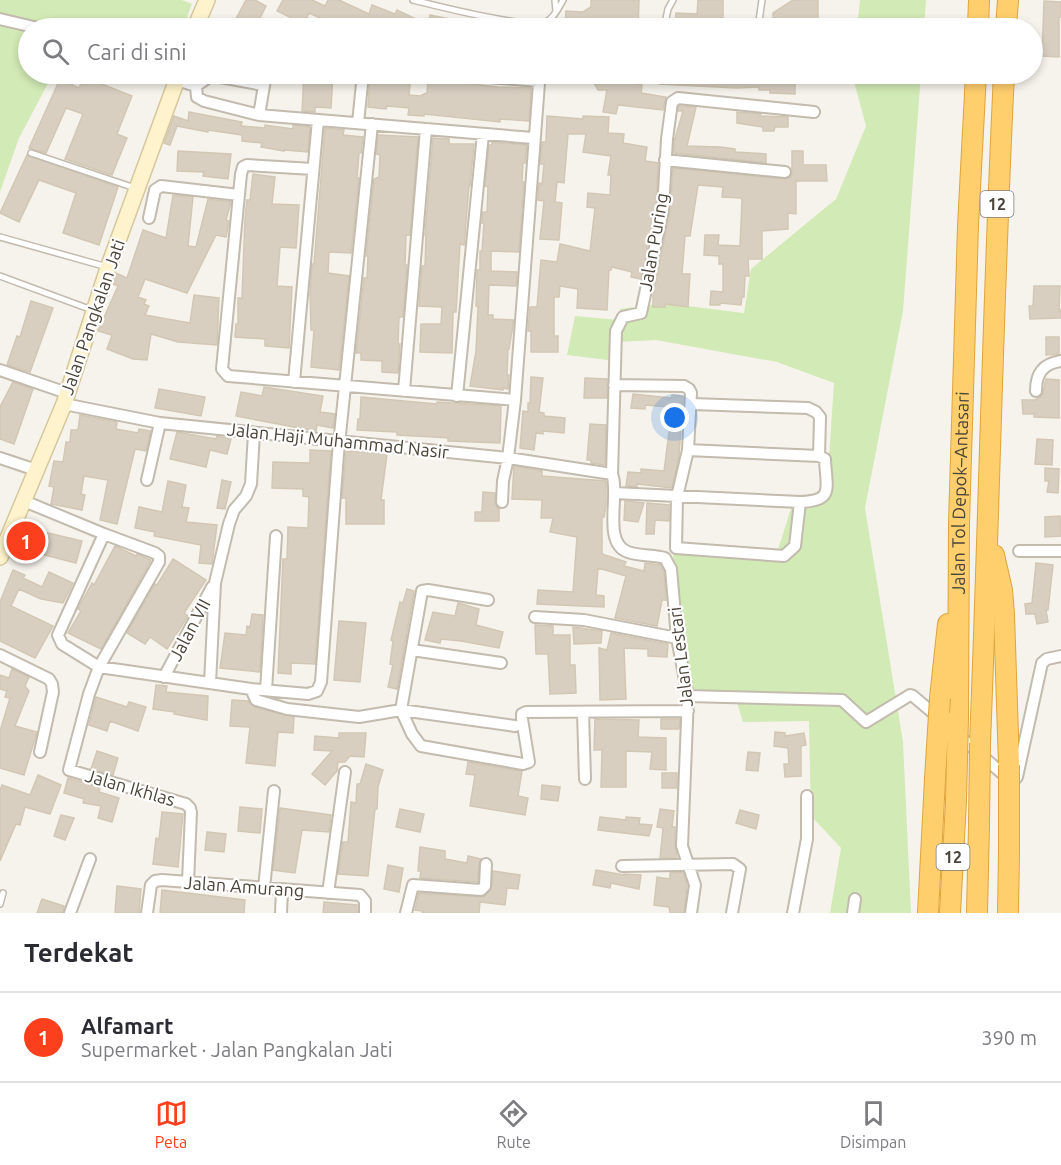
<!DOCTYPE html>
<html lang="id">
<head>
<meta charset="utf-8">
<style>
  body { margin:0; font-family:Ubuntu,sans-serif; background:#f2f2f3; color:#2b2b33 }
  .you { position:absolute; left:675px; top:418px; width:21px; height:21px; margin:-15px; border:4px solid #fff; border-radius:50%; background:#1a73e8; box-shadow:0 0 0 9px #1a73e833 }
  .badge { display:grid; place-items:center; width:39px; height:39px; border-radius:50%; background:#fc3f1d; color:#fff; font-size:20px; font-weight:700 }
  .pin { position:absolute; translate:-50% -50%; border:3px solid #fff; box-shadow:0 2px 6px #0006 }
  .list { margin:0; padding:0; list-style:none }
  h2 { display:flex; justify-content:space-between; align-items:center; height:78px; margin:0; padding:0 24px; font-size:26px }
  h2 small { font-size:20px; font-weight:400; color:#7c7c81 }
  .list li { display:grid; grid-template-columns:39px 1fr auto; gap:18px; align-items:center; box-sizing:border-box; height:90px; padding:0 24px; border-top:2px solid #e1e1e2 }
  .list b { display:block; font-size:22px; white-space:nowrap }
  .list p { margin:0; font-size:20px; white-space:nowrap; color:#7c7c81 }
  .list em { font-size:20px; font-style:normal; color:#7c7c81 }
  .icon { flex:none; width:33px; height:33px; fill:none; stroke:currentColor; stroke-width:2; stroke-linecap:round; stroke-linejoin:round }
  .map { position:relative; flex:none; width:1061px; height:913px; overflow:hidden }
  .search { position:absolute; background:#fff; box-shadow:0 3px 9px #0003; left:18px; right:18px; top:18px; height:66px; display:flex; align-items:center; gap:15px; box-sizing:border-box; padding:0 21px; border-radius:33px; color:#7c7c81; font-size:22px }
  .sheet { height:168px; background:#fff }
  nav { display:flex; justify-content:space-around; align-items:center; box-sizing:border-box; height:84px; border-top:2px solid #e1e1e2; background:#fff; font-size:16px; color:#7c7c81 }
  nav a { display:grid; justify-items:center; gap:3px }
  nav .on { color:#fc3f1d }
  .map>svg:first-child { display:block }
  .green { fill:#d2eab5 }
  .building { fill:#d8cfc1; stroke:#d3c7b4; stroke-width:1.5 }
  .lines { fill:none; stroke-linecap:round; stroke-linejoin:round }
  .service-casing { stroke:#c2bbae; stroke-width:8 }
  .minor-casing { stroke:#c2bbae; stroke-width:14 }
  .secondary-casing { stroke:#d6c79b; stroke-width:18 }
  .motorway-casing { stroke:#e0a43c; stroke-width:22 }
  .service { stroke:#fff; stroke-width:5 }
  .minor { stroke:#fff; stroke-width:10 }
  .secondary { stroke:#fff3cd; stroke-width:15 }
  .motorway { stroke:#ffcf6e; stroke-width:20 }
  .motorway-bridge-casing { stroke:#e0a43c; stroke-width:22; stroke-linecap:butt }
  .motorway-bridge { stroke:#ffcf6e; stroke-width:20 }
  .labels { text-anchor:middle; stroke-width:4.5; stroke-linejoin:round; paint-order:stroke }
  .shield { fill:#fff; stroke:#817c74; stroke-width:1.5 }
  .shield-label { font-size:16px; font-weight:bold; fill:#4b4439 }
  .street-label { font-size:18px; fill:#4b4439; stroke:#fff }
</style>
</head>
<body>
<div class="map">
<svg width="1061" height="913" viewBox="0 0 1061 913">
  <rect width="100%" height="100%" fill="#f6f3ec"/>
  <path class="green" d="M0 0H182L192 4 187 17 190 19 187 28H28V74H53L19 138 0 192Z
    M860 0H926L924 28H857Z
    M852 74H921L903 311 865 508 903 742 911 913H830L841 848 811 816 809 721 743 722 735 696 692 692 672 548 776 556 794 499 826 502 834 383 777 362 656 340 617 342 616 361 567 355 575 316 618 320 620 309 663 303 744 313 751 269 836 199 866 126Z"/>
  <path class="building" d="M246 0H255L266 6 255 28H231Z
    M283 0H312L325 6 328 0H339L369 14 372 5 395 14 397 10 416 19 411 28H395L386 24 384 28H374L354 21 351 28H343L309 13 304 24 277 11Z
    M591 0H639L638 28H565L566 11 583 12 591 7Z
    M698 0H723V28H675L676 13 697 14Z
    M793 0H818V28H773V13Z
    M1044 1 1061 2V17H1059V57L1042 56Z
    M430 15 474 24 473 28H428Z
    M304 74H333L331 108 315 107V112L302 111Z
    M370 74 411 76 409 95 420 96 427 93 428 79 498 87 531 88 529 121 500 119V122L424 114V116L408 115 409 108 387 106 386 109 368 107Z
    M589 74H638L636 84 642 85 641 93 666 97 663 110 618 105 616 114 603 112 607 90H598Z
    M659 74H736V78L795 77V94L770 93V90H759V87L736 88 659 84Z
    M84 77 132 96 117 134 127 138 112 175 65 159 83 114 66 108 46 153 29 148 60 79 79 88Z
    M679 106 696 107 687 146 720 147 735 149V152L766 154V163L674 153V142L683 111H678Z
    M189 112 242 122 241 126 265 128V125L293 129V125L310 127 308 152 284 150V151L261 147 262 143 242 141V135L208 130V132L177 126 170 145 164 143 174 116 188 121Z
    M737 112 761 114 760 116 788 117V127H775L774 131H763V127L737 123Z
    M547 116 583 119V116L609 117 608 133 624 134 623 143 647 147 645 161 658 163 656 209 641 279 631 277 632 272 612 267 611 270H609L607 310 577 308 578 289 560 286 559 297H554V336H558V352H531V331H528L530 307H537L541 260 557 262 560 244 590 251 595 208 587 207 588 193 610 195 611 175H608L611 156 583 152 586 134H568L564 183 557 182 555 202 562 203 559 240 540 239 544 201 538 200 539 183 542 184 544 164H540L542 142H546Z
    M325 128 344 130 343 135 363 137 361 153H359L357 178H359L351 253 329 252 328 273 349 276 339 370 311 367 314 330H311L310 294 312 264H314Z
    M378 135 418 137 410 235H406L405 265H407L403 317H399L398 344H400L398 373 382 372V361L361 360V353H356L364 278H367L368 256H366L374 179 379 177 380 155 376 154Z
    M433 138 449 139V144H474L470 186H469L464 245 460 244 456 312H453L452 353 420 352 421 324H441L442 307 419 306 422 266H425L426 235H425Z
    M492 142 527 145 525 163H523L522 182H524L519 252 491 251V271L517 272 516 286 489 285 488 315H493V319L514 320 509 349H508L507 375H509L508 389 503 388V390L470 386 476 351 478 306H476L477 270H480V251H482L484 223H482L483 212H487L488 187 485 186 489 145H492Z
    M178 151 231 154 228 179 203 176 204 172 177 171Z
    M792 151H803V165H826L827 181H796V214L788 213V229L762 231V259H748L749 276H745L744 297H742L741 305 720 303V305H710L711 291 723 292V264H719V256L704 255 705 235H719L718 245 740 246 742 200 741 198 722 197 723 187 698 185 690 236H685L682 274H690L688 307 665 304V307H653V295L670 211 673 168 785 179 791 177 792 173Z
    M27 155 118 187 99 245 63 233 76 193 39 180 19 222 0 213Z
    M253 174 275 177 272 204 299 205 296 248 280 247 277 286 292 287 289 348 265 346V339L235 337 236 324H238V298H242L245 219 247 200H250Z
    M173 195 193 197 188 246 196 247 208 199 231 202 226 220 229 221 226 237 216 235 187 293 145 279 138 297 146 300 144 304 149 306 145 315 190 323 194 295 219 298 217 345 178 342 151 334 147 360 133 359 107 349 112 335 98 331 118 286 113 284 116 273 127 278 143 230 166 238Z
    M1034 286H1060L1059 310H1061V318L1030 319 1029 306H1033Z
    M31 301 53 308 30 372 7 365 17 336 20 337Z
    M1046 337H1059V354L1046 355Z
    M531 377 543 378 539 412 544 413V416L565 418 564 433 543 431V434L536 433 534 450 520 448 523 411 528 412V403H530Z
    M585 378 607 379V398H584Z
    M1046 379 1059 380V418L1034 417V414H1023L1022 400H1035L1042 396Z
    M13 382 33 389 14 444 0 439V407Z
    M264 387 323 396 320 412 335 414 333 428 317 425 316 431 236 416 241 392 262 396Z
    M159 389 205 397 201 416 155 408Z
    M633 394 671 398 672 395 683 396 679 456 672 488 637 484V487L626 486 628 472 641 473V469L664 471 672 409 670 407 645 405V409L631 408Z
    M361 397 437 404V402L501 406 500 443 448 441V438L434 437 397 435V432L357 430 358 419H360Z
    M80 415 117 422 116 429 138 433 139 429 151 431 146 451 135 449 117 524 100 520 108 480 84 476 81 494 85 495 82 510 51 504 54 487 49 486 54 461 63 462 66 442H70L71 430H78Z
    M590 424 606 425 605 465 591 463V460H587Z
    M177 432 216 439 217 436 231 439 227 454 210 450 206 467 170 459Z
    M1037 439 1053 440 1052 465 1035 464Z
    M310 450 331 451 315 664 291 663V674L278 673 283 559H287L288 527 308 528 309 497 303 496V489L272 488 273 462 310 463Z
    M351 451 387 454 381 500H384V524H346V498H342L346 452Z
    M514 466 542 471V476L606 481V505L604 517H602V554L626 562 624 566 644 571 645 563 660 565 664 571 666 600H662L657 626 615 618 626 576 598 568 596 595 604 596V607L537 604 538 590 573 592 577 537 550 532 553 518H541L542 500 512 499Z
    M1045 468 1059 469 1058 493 1047 492 1049 481H1045Z
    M222 480 231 482 225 509 217 508Z
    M168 481 186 485 182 507 189 508 186 522 217 525 212 564 199 563 201 545 154 536 155 532 135 528 139 507 162 512Z
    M483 492 495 493V505L499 509V521H475V512H482Z
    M625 501 644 503 638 522 624 520Z
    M647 503 669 505V521L655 520 654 534H646Z
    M1060 516 1061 536 1045 537V517Z
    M23 527 82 541 76 563 37 553 38 551 17 544Z
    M115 546 136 556 137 554 151 560 101 649 68 633 81 611 78 609 92 583 94 585Z
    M173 559 206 580 184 613 188 616 167 649 150 637 145 644 127 633 155 584 157 585Z
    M1036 563 1053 565 1048 610H1046L1048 622 1037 624 1035 614H1026L1025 604 1032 603Z
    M13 570 25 575 23 578 42 587 49 572 73 583 63 603 41 599 19 589 11 606 53 626 35 658 0 641V602Z
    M407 589 414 591 397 689 388 687 393 665 390 664 393 641 391 640 400 602 403 603Z
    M458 603 479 609 476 625 503 632 499 648 461 641 441 639 440 643 425 640 433 612 455 616Z
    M252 614 263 615 260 672 220 668 225 633 246 635 247 626 250 627Z
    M339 621 366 623 360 682 334 680Z
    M535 625 553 626V635H570V665H575L576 693 550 694 548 654H536Z
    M573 627 602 631 601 643 574 644Z
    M611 633 668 644 667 657 648 656V649L624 648 626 699 600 700 599 648 607 650Z
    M12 669 29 677 25 686 29 691 15 726 37 732 24 775 0 768V731L10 698 5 697 7 691 0 689V675L9 678Z
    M156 685 167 686 166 692 208 696 207 720 174 714 175 712 153 709Z
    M96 697 127 707 129 702 146 707 138 731 110 721 107 731 89 725Z
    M232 700 248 701 254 707 294 717 293 733 278 732 275 766 246 763 250 727 230 726Z
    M595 719 639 720 638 737 666 738V770L650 769 652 752 626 751V787H601L602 750H594Z
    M661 719H680L679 729H661Z
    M775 732 785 733V736L804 733 806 745 801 746V776L785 777 784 764H789L788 748 774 746Z
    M339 733H366L364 757 350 756 345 762H338L337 771 325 785 312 774 332 751 314 750 315 736 339 738Z
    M97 751 118 758 113 775 91 769Z
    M748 752 760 753 758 771 746 770Z
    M468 762 522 771 518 796 528 798 525 815 470 806 475 775 466 774Z
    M366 764 383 770 378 787 377 809H375L368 876 338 874 343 842H348L351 802 356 803 357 784H360Z
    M662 773H677V788H662Z
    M38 775 61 785 50 814 25 807 20 825 16 824 0 861V790L2 785 30 795Z
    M68 778 100 787 99 792 119 798 112 822 98 818 101 806 83 803 84 799 64 793Z
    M542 785 560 787 558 801 541 799Z
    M240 807 262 809 260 833 238 831Z
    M280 808 331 815 329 832 302 830 295 873 273 870Z
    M400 809 424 814 420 832 396 827Z
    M660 809 674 811 672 827H675V846L677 858H660L663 828 657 827Z
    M740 810 759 815 756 829 736 823Z
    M162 812 183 814 178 867 153 864 156 838 159 839Z
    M61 815 74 818 65 840 54 836Z
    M600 817 626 820V817L640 818 639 824 652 825 649 836 598 830Z
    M207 832 226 834 224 852 205 850Z
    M420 847 445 851V859L467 863 468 856 481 859 479 864 478 882 420 878 421 871H418Z
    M388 865 403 868 399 892 384 889Z
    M596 870 624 875V874L641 875 639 889 611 883 610 888 593 885Z
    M493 871 520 875 518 889 507 888 505 905 480 902 479 913H422L423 911 415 910 419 893 484 897 492 887Z
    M683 872 687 886 684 913H670L669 907 654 905 657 877 670 879V873Z
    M117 886 141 889 139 913H115Z
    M162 890 245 900 244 913H160Z
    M42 899 64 906 63 913H37Z
    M324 902 357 905V913H323Z"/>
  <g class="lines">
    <g class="service-casing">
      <path id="service" d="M413 0C437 6 527 29 546 22 554 18 559 7 563 0
        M555 0 556 11
        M664 28 668 9 673 0
        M758 28 762 0
        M31 153 135 188
        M0 237 107 267
        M0 276 92 310
        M0 904 3 893"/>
    </g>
    <g class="minor-casing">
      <path id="minor" d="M0 19 38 28
        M157 74 196 86
        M451 74 538 81 539 83 515 400 508 458 503 481 502 502
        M196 86 197 97 204 101 259 115 533 138
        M196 86 209 77 215 76 263 85
        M259 115 266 74
        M358 123 363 74
        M665 160 785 172
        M313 169 247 165 243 167 241 174 222 369 228 376 515 400
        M149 218 155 190 161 186 239 195
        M0 370 67 393
        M294 382 318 120
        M614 385 684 386 689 389 691 393 688 450 677 497 676 548 784 556 795 546 800 502
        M404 391 426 129
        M1036 391C1036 373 1043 364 1061 361
        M457 396 483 134
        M64 404 160 423 508 458 612 474
        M692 404 808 408 816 412 820 417 819 456
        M0 458 36 470
        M147 480 160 423
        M615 493 800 502C835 501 826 488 825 459L819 456 688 450
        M24 501 104 534 58 635 62 644 99 667 251 689 256 700 287 709 359 717 401 710 515 726
        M104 534 155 553 159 556V562L99 667 89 694 69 770 186 804 190 808
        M1019 551H1061
        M488 600 428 590 422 591 401 710 412 734 421 746 523 764 529 762 522 719V714L526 712 688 711
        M535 617 584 620 677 638
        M412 650 501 663
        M0 655 49 679 52 684 53 692 40 752
        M164 677 212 587
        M210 683 215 583 229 524 234 510 246 496 251 484 254 433
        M251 689 308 694 317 691 321 682 338 454 372 124
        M266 690 276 536
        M688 696 842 700 866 722 910 695 913 696 939 718
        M583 712 585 779
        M957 734 1012 782 1017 777 1042 663 1047 659 1061 656
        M622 866 733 864 740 869 732 913
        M188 882 191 812
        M264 888 274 791
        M328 893 345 772
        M70 913 90 859
        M147 913 151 885 155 881 162 880 360 895 365 901V913
        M281 913 282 890
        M406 913 413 885 481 890 485 886 486 864
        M691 913 695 885 682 846 688 696 677 638 671 569 665 558C653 555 639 556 628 552 602 543 620 495 612 474L616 331 623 317 641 313 663 210 667 139 672 102 678 98 814 112
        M793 913 807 839V796
        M853 913 855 899"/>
    </g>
    <g class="secondary-casing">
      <path id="secondary" d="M195 28 207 0
        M0 557 64 404 108 268 179 74"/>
    </g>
    <g class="motorway-casing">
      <g id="motorway">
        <path d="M978 28 979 0"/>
        <path d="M1006 28 1008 0"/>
        <path d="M994 555 1002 590 1004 614 1009 765"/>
        <path d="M940 698 948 624"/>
        <path id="s1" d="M958 718 959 523 968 226 976 74"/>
        <path d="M980 743C989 520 993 297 1004 74"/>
        <path d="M928 913 935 779"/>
        <path d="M950 913 956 801"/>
        <path d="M977 913 979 826"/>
        <path d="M1008 913 1009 853"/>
      </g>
    </g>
    <use href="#service" class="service"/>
    <use href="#minor" class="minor"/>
    <use href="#secondary" class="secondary"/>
    <use href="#motorway" class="motorway"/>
    <g class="motorway-bridge-casing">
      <path id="motorway-bridge" d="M1009 765V853
        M935 779 940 698
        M956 801 958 718
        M979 826 980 743"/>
    </g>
    <use href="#motorway-bridge" class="motorway-bridge"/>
  </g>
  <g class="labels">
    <g class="shield">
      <rect x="980.5" y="191" width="33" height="26" rx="4.5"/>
      <rect x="936.5" y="844" width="33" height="26" rx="4.5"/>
    </g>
    <g class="shield-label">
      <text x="997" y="210">12</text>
      <text x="953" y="863">12</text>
    </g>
    <g class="street-label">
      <text transform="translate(654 242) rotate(-80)" y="6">Jalan Puring</text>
      <text transform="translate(93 317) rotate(-71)" y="6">Jalan Pangkalan Jati</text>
      <text transform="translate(338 441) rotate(6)" y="6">Jalan Haji Muhammad Nasir</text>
      <text dy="6" stroke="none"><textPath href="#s1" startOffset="225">Jalan Tol Depok–Antasari</textPath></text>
      <text transform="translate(190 630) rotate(-62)" y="6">Jalan VII</text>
      <text transform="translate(681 657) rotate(-97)" y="6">Jalan Lestari</text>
      <text transform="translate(130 788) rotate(16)" y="6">Jalan Ikhlas</text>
      <text transform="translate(244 887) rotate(4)" y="6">Jalan Amurang</text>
    </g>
  </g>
</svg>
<div class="you"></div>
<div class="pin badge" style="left:26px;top:541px">1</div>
<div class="search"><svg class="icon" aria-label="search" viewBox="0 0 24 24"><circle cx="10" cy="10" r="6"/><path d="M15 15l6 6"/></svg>Cari di sini</div>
</div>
<section class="sheet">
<h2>Terdekat<small></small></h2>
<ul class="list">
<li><span class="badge">1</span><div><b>Alfamart</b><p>Supermarket · Jalan Pangkalan Jati</p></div><em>390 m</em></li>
</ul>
</section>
<nav>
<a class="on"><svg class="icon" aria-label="map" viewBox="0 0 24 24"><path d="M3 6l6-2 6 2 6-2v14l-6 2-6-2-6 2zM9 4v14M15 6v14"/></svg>Peta</a>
<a><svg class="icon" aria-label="directions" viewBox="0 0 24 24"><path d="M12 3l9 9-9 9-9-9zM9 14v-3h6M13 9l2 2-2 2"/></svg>Rute</a>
<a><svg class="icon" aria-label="saved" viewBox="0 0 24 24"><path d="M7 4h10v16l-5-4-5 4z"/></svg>Disimpan</a>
</nav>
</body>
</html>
